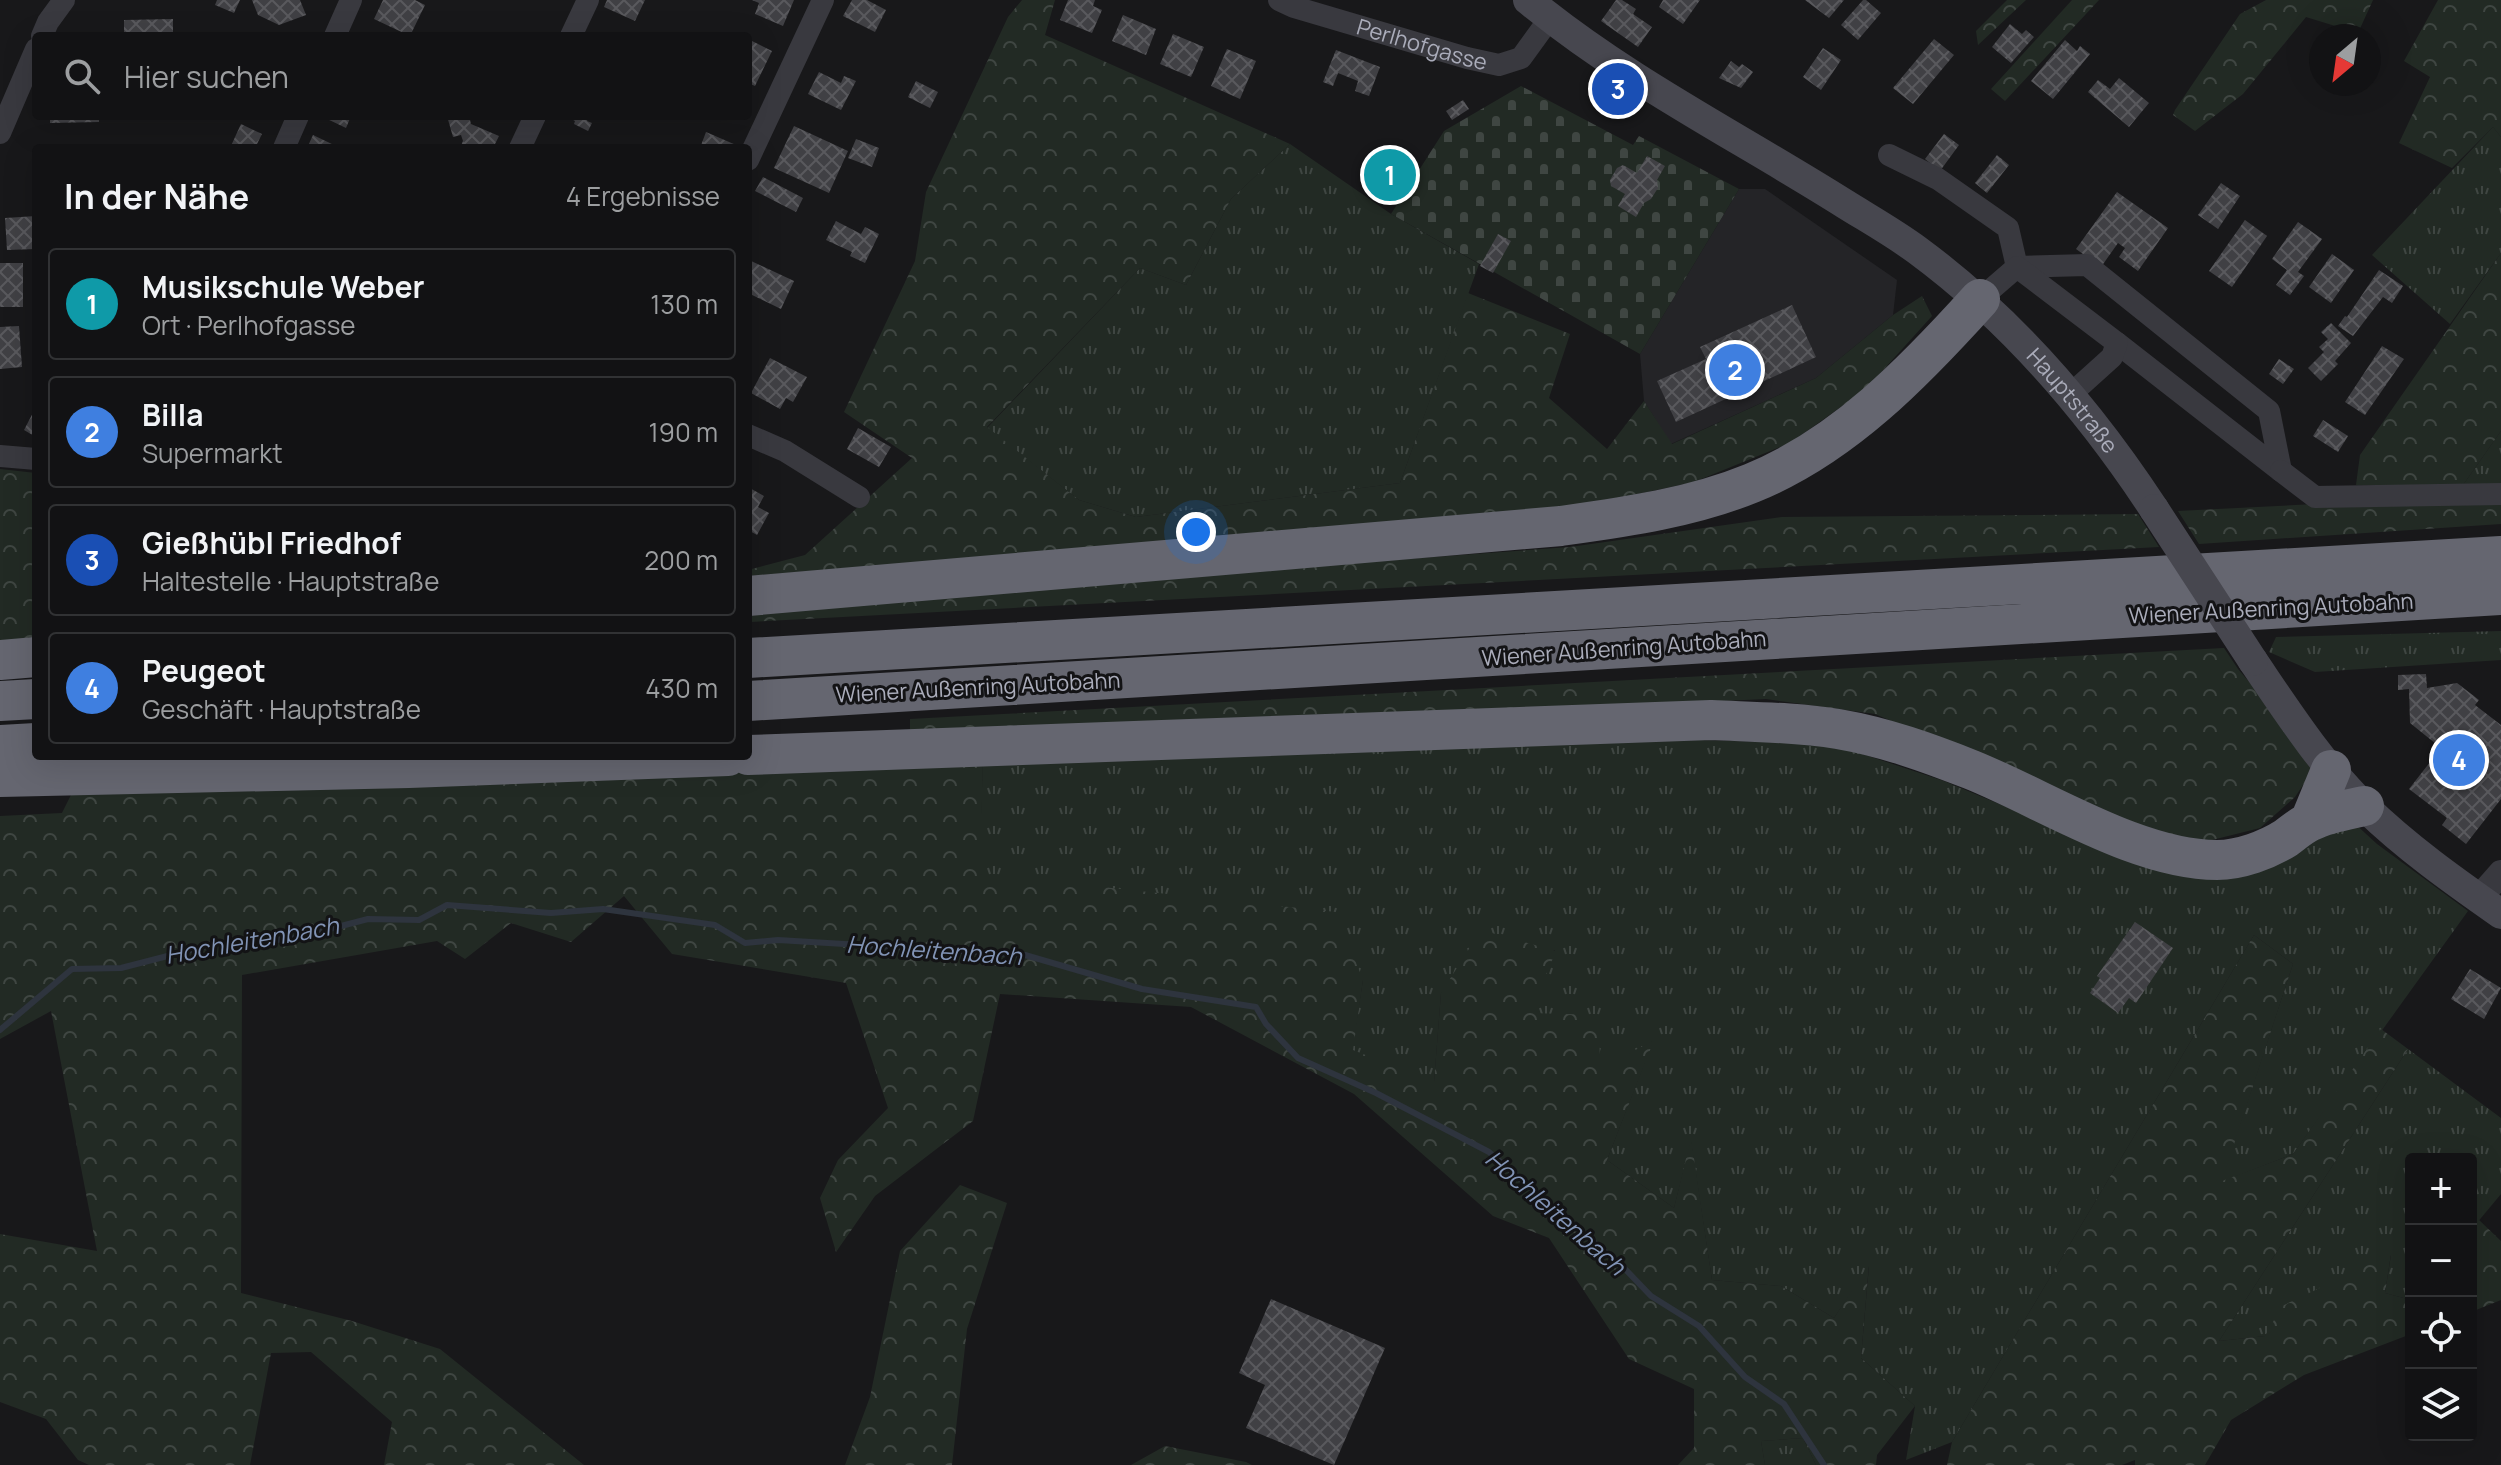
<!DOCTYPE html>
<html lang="de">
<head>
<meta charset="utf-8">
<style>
  body { margin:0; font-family:Manrope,sans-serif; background:#1f2022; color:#f1f3f6 }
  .controls { position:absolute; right:24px; bottom:24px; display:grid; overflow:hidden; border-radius:8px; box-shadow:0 8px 32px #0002 }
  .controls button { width:72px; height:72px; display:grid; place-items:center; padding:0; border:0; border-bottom:2px solid #313234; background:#121214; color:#f1f3f6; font:40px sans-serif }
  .compass { position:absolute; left:2309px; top:24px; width:72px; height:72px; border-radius:50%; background:#121214; box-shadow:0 8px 32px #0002; rotate:209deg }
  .you { position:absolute; left:1196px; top:532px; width:28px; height:28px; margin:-20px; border:6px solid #fff; border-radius:50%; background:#1a73e8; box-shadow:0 0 0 12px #1a73e833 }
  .badge { display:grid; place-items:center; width:52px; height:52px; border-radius:50%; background:#0b8043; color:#fff; font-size:26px; font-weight:700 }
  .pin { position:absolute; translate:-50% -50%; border:4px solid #fff; box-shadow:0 2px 8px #0006 }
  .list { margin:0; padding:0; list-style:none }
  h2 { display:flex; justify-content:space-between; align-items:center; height:104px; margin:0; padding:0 32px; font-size:34px }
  h2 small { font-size:26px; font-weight:400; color:#9c9ea0 }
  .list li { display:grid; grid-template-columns:52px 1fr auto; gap:24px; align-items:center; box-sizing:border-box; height:112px; margin:0 16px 16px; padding:0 16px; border:2px solid #313234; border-radius:8px }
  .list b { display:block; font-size:30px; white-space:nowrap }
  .list p { margin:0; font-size:26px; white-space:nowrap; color:#9c9ea0 }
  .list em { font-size:26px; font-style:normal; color:#9c9ea0 }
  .icon { flex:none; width:44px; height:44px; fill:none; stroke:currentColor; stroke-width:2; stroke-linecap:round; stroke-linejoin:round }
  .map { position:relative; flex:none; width:2501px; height:1465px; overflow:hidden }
  .search { position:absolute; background:#121214; box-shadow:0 8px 32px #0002; left:32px; top:32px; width:720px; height:88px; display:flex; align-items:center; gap:20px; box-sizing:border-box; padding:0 28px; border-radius:8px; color:#9c9ea0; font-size:30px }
  .panel { position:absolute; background:#121214; box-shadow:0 8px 32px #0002; left:32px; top:144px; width:720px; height:616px; border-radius:8px }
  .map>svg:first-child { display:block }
  .built { fill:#242427 }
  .grass { fill:url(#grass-tufts) }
  .forest { fill:url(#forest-crowns) }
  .cemetery { fill:url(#cemetery-stones) }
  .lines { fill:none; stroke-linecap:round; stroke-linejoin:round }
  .stream { stroke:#2e343e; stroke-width:6 }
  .building { fill:url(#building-cross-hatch) }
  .minor { stroke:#39393f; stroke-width:22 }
  .tertiary { stroke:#39393f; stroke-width:26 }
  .secondary { stroke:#47474f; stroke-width:30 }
  .motorway { stroke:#656670; stroke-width:40 }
  .secondary-bridge { stroke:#47474f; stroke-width:30 }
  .labels { text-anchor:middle; stroke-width:6; stroke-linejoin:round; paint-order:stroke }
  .street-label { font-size:22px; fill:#aaacba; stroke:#131315 }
  .water-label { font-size:24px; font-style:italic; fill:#8193b5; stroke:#131315 }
</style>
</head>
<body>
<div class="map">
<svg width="2501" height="1465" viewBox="0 0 2501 1465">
  <defs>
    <pattern id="grass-tufts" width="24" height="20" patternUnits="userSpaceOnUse" patternTransform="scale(2)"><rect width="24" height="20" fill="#222a24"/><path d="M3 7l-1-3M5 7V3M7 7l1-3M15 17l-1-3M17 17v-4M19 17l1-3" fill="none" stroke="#3f4642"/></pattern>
    <pattern id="forest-crowns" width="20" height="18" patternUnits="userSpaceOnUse" patternTransform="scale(2)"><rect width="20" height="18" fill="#222a24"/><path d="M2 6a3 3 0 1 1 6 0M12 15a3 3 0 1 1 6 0" fill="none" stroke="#3f4642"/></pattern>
    <pattern id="cemetery-stones" width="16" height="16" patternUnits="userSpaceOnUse" patternTransform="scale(2)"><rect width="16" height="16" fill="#222a24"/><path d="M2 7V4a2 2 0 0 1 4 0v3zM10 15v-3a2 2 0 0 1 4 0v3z" fill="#3f4642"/></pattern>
    <pattern id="building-cross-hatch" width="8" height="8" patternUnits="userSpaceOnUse" patternTransform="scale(2)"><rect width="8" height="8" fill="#404044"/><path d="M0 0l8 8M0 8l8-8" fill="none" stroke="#59595d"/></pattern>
  </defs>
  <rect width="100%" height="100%" fill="#18181a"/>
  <path class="built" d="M1739 189H1765L1897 280 1893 315 1816 378 1671 444 1644 401 1640 354Z"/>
  <path class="grass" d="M2493 127 2501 137V253L2450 324 2372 255Z
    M1290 144 1391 214 1479 264 1400 483 1136 517 1079 500 987 428 1140 268 1186 285 1231 199Z
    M2501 431V503L2463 485Z
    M2501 631V660L2315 672 2269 652 2276 637Z
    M1700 740 1832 744 1944 781 2124 856 2353 822 2377 844 2468 911 2293 1154 2221 1182 2293 964 2254 935 1952 1442 1906 1460 1915 1406 1861 1358 1869 1266 1834 1318 1781 1286 1712 1280 1691 1141 1674 1208 1607 1160 1653 1041 1600 1070 1529 1013 1555 950 1441 993 1434 1083 1352 1051 1363 980 979 874 983 760Z
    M2408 1049 2501 1118V1194L2471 1230V1159H2411V1300L2385 1293 2391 1255 2265 1336 2219 1341Z
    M1803 1438 1816 1465H1765L1761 1441Z"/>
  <path class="forest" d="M1022 0H1055L1045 35 1290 144 1231 199 1186 285 1140 268 987 427 1079 500 1136 517 1400 483 1468 293 1570 334 1549 398 1607 449 1644 401 1672 444 1816 378 1893 315 1922 296 1932 316 1866 389 1790 443 1694 482 1539 515 748 576V570L805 555 912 458 844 412 915 261 926 192 1008 17Z
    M2007 0H2026L1978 45 1976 31Z
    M2072 0H2099L2005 101 1991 89Z
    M2266 0H2373L2358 33 2306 17 2243 94 2195 131 2173 115 2175 110 2240 14Z
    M2438 0H2501V137L2493 127 2452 168 2399 143 2430 77 2404 61Z
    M2501 253V431L2463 485H2356L2360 455Z
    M0 469 36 473V646L0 649Z
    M2354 502 2501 503V524L2199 544 2178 511Z
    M2138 514 2159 547 750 622 751 607 1570 547 1782 517Z
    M2224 648 2238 669 2268 704 2313 770 2295 797 2260 828 2204 842 2142 827 1875 714 1766 699 910 738V719Z
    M983 760 980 874 1336 912 1363 980 1353 1050 1434 1082 1441 993 1481 930 1556 951 1530 1013 1599 1015 1600 1069 1654 1040 1607 1160 1674 1208 1691 1138 1712 1280 1781 1286 1834 1318 1869 1264 1861 1358 1915 1406 1877 1455 1876 1465H1816L1803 1438 1761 1441 1765 1465H1678L1694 1448V1389L1629 1359 1549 1238 1493 1216 1354 1094 1191 1007 1000 994 973 1121 875 1196 836 1252 820 1198 838 1160 888 1108 846 983 672 954 624 896 571 942 511 923 465 959 437 941 242 975 241 1293 352 1321 440 1349 584 1465H384L392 1422 311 1352 271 1353 250 1465H89L78 1460 46 1419 0 1402V1234L97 1251 51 1011 0 1039V816L62 813 72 793Z
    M2254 935 2293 964 2222 1181 2293 1154 2381 1029 2408 1049 2219 1341 2265 1336 2282 1306 2391 1254 2385 1293 2411 1300V1334L2304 1375 2231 1420 2205 1465H2135V1460L2122 1465H1947L1952 1442Z
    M960 1185 1007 1203 967 1329 952 1465H845L870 1397 900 1251Z
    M2479 1220 2501 1241V1300L2471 1312V1230Z
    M1165 1446 1246 1462 1252 1465H1131Z"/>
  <path class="cemetery" d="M1521 86 1633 145 1639 136 1739 189 1640 354 1391 214 1444 131Z"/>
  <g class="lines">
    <path class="stream" d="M0 1030 72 969 121 968 218 943 291 939 368 919 419 920 447 905 551 913 603 909 715 925 745 943 778 940 1025 955 1142 989 1256 1007 1266 1024 1298 1058 1376 1093 1489 1152 1625 1269 1651 1296 1699 1326 1745 1377 1784 1404 1824 1465"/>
  </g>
  <path class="building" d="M217 0H240L234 13 215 5Z
    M252 0H300L306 15 279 25 258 15Z
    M383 0H415L425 5 410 36 374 19Z
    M607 0H645L635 21 604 7Z
    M752 0H794L783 26 755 14 759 3Z
    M852 0H867L886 10 875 32 843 16Z
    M1068 0H1095L1093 6 1102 10 1092 33 1060 20Z
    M1616 0H1622L1636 9 1633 14 1652 27 1638 47 1601 21Z
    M1663 0H1700L1683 24 1659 7Z
    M1805 0H1844L1829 18Z
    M1863 0H1866L1881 13 1858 40 1841 25Z
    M1123 15 1156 29 1146 55 1112 41Z
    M173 19V36H124V20Z
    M2010 24 2022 34 2026 30 2034 37 2011 63 1992 47Z
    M1173 34 1204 47 1191 77 1160 64Z
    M748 39 772 51 755 86 748 83Z
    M1934 39 1954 55 1913 104 1893 88Z
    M2065 40 2077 51 2080 46 2090 54 2053 99 2031 81Z
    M1823 48 1841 60 1821 90 1803 77Z
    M1227 49 1256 61 1240 99 1211 86Z
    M1336 50 1380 67 1369 96 1355 91 1358 81 1338 73 1333 86 1323 82Z
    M1731 61 1739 67 1742 64 1753 72 1741 88 1719 78Z
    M819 72 841 83 844 76 856 81 841 110 808 94Z
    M2119 78 2149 103 2129 127 2088 92 2098 80 2110 89Z
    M916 81 938 92 930 108 908 97Z
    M1463 100 1469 109 1452 120 1446 111Z
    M50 116H99V122L50 123Z
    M321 116H351L346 128Z
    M447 116H469L471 124 499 136 493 148H460L463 141 461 135 453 137Z
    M566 116H589L587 121 592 123 588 131 574 124 575 121Z
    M241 124 262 134 255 148H230Z
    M794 126 848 151 829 193 774 168Z
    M706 132 743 148H700Z
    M1944 134 1959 145 1940 171 1925 159Z
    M313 135 334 145 332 148H307Z
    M856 139 879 148 872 167 848 158Z
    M1997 155 2009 165 1987 193 1975 183Z
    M1647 156 1665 166 1657 180 1658 188 1651 199 1644 203 1636 217 1618 206 1625 194 1611 186 1610 180 1617 168 1623 165 1637 173Z
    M1390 159 1405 169 1397 181 1403 185 1395 198 1389 194 1385 200 1370 190Z
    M763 177 803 198 796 212 755 191Z
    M2221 183 2240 196 2218 229 2198 215Z
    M2117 192 2168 228 2138 271 2119 257 2125 248 2118 243 2101 267 2076 249Z
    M36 216V249L7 250 5 218Z
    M2245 220 2267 236 2232 287 2209 271Z
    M836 221 861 234 865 227 879 234 865 263 850 256 852 252 826 240Z
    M2298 222 2322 239 2298 272 2304 276 2290 295 2276 285 2287 270 2272 259Z
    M1498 234 1511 241 1493 273 1480 266Z
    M2332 254 2354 270 2331 303 2309 287Z
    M749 260 794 281 781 309 748 293Z
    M0 263H23V307H0Z
    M2379 270 2403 286 2392 303 2383 297 2353 336 2338 326 2345 316 2347 317Z
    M1792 305 1816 357 1676 422 1657 381 1706 359 1700 347Z
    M2331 323 2351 343 2335 361 2338 364 2321 381 2308 368 2324 352 2319 347 2328 339 2321 332Z
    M19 326 22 367 0 369V327Z
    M2382 346 2404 359 2365 415 2345 402Z
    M770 358 807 377 793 402 786 398 780 409 751 393Z
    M2279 359 2294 369 2283 384 2269 374Z
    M36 407V437L24 430Z
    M2323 420 2348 436 2338 452 2313 436Z
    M858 428 891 447 879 467 847 449Z
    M748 487 764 496 758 507 769 513 757 535 748 530Z
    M2426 674 2427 688 2457 683 2479 700 2475 705 2501 725V799L2466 844 2442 825 2447 818 2409 789 2441 748 2410 723 2409 689 2398 690V675Z
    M2135 922 2173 948 2136 1003 2129 998 2118 1013 2090 993 2100 978 2097 976Z
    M2470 969 2501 988 2484 1019 2451 999Z
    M1271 1299 1385 1348 1334 1465 1246 1428 1265 1385 1239 1373Z"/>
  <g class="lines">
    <g class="minor">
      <path id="s1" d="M1279 0 1294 7 1467 58 1499 65 1521 58 1550 18"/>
      <path d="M42 36 48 22 64 0"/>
      <path d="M335 36 351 0"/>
      <path d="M571 36 588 0"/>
      <path d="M0 133 36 49"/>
      <path d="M284 148 298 116"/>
      <path d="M520 148 535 116"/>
      <path d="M1889 155 1938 179 2008 228 2017 267 2087 265 2269 411 2281 471 2117 343"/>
      <path d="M748 160 823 0"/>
      <path d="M1980 299 2017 267 2117 343 2112 357 2071 394"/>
      <path d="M748 435 785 451 859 497"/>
      <path d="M0 456 36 459"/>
      <path d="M2281 471 2315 497 2501 494"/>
    </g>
    <path class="tertiary" d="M2479 898 2501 873"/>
    <g class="secondary">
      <path id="s2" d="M1528 0C1625 80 1739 137 1845 204 1869 219 1894 233 1917 250 2012 320 2089 410 2154 509"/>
      <path d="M2253 661C2287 711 2321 764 2365 807 2406 847 2454 881 2501 914"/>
    </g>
    <path class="motorway" d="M748 596 1561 526C1625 517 1691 508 1752 483 1843 446 1915 371 1980 299
      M748 658 2501 556
      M0 660 36 657
      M0 701 36 699
      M748 701 2501 595
      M0 745 36 743
      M748 755 1711 720C1753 722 1796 722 1838 729 1885 737 1929 753 1972 770 2046 800 2138 860 2217 860 2240 860 2267 850 2286 838 2294 832 2302 825 2311 821 2327 813 2346 810 2364 806
      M0 777 409 768 728 756
      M2310 821 2331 770"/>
    <path class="secondary-bridge" d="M2154 509 2253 661"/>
  </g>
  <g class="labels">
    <g class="street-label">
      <text dy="8" stroke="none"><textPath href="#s1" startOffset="150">Perlhofgasse</textPath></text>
      <text dy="8" stroke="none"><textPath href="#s2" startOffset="680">Hauptstraße</textPath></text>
      <text transform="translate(2271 608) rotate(-3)" y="8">Wiener Außenring Autobahn</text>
      <text transform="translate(1624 648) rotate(-4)" y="8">Wiener Außenring Autobahn</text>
      <text transform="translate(978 687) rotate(-3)" y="8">Wiener Außenring Autobahn</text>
    </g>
    <g class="water-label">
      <text transform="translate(252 941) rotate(-10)" y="8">Hochleitenbach</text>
      <text transform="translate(934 951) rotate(4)" y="8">Hochleitenbach</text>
      <text transform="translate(1555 1213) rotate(41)" y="8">Hochleitenbach</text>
    </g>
  </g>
</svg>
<div class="controls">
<button>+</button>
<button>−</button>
<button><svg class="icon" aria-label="locate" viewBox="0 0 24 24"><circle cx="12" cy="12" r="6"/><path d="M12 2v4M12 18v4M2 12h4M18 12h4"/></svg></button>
<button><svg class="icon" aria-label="layers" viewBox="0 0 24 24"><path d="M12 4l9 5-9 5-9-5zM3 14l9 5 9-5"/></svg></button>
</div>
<svg class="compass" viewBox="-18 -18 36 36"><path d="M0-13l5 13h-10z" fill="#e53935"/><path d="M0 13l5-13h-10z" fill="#9c9ea0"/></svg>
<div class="you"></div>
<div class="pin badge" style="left:1390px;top:175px;background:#0f9aa8">1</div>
<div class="pin badge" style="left:1735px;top:370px;background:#3f7fe0">2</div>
<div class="pin badge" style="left:1618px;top:89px;background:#1a4fb4">3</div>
<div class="pin badge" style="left:2459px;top:760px;background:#3f7fe0">4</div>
<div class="search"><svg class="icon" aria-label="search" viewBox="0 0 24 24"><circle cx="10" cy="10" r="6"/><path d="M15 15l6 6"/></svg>Hier suchen</div>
<section class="panel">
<h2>In der Nähe<small>4 Ergebnisse</small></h2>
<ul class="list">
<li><span class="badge" style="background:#0f9aa8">1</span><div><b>Musikschule Weber</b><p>Ort · Perlhofgasse</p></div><em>130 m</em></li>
<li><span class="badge" style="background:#3f7fe0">2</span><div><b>Billa</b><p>Supermarkt</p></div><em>190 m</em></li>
<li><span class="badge" style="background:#1a4fb4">3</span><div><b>Gießhübl Friedhof</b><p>Haltestelle · Hauptstraße</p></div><em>200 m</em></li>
<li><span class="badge" style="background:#3f7fe0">4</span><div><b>Peugeot</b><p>Geschäft · Hauptstraße</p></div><em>430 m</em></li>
</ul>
</section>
</div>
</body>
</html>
